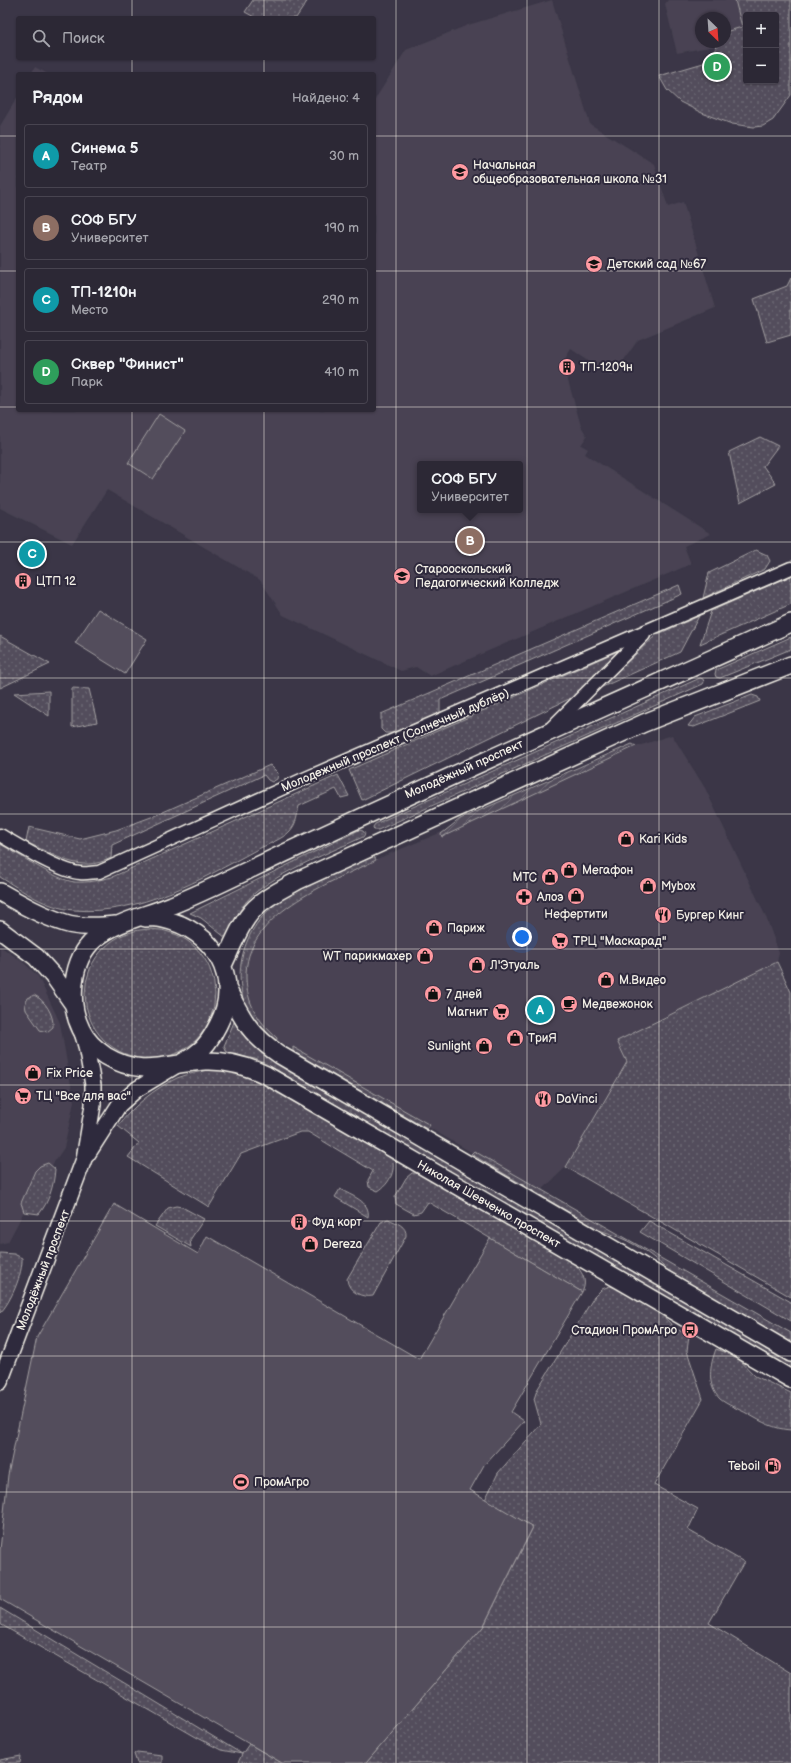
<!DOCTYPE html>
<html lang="ru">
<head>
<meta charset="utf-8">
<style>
  body { margin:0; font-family:"Balsamiq Sans",sans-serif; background:#34303d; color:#f1f3f6 }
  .controls { position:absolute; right:12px; top:12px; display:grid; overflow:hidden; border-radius:4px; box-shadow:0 1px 3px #0004 }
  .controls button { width:36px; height:36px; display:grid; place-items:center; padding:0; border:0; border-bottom:1px solid #484450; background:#2c2835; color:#f1f3f6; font:20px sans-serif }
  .compass { position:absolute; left:695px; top:12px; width:36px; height:36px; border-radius:50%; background:#2c2835; box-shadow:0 1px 3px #0004; rotate:155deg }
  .you { position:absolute; left:522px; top:937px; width:14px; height:14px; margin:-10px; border:3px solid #fff; border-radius:50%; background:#1a73e8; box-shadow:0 0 0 6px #1a73e833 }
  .badge { display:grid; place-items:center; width:26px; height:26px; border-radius:50%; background:#95b2f1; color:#fff; font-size:13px; font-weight:700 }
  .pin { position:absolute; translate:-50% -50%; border:2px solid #fff; box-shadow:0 1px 4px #0006 }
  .popup { position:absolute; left:417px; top:461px; width:106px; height:52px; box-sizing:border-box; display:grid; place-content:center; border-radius:4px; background:#2c2835; filter:drop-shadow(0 1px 3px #0005); font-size:13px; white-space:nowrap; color:#a6a6ad }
  .popup b { font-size:15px; color:#f1f3f6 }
  .popup::after { content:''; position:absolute; left:50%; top:100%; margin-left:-8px; border:8px solid transparent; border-top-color:#2c2835 }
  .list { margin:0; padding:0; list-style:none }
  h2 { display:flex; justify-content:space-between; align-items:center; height:52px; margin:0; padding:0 16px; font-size:17px }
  h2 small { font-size:13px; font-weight:400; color:#a6a6ad }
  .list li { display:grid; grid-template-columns:26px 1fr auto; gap:12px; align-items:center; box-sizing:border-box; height:64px; margin:0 8px 8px; padding:0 8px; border:1px solid #484450; border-radius:4px }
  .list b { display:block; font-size:15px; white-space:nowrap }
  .list p { margin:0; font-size:13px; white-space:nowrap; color:#a6a6ad }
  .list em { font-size:13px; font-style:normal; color:#a6a6ad }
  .icon { flex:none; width:22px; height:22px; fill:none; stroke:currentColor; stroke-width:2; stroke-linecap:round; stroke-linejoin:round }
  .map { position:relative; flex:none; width:791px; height:1763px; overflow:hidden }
  .search { position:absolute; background:#2c2835; box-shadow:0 1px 3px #0004; left:16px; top:16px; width:360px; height:44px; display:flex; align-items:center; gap:10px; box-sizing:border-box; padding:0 14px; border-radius:4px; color:#a6a6ad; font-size:15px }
  .panel { position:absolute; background:#2c2835; box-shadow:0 1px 3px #0004; left:16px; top:72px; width:360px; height:340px; border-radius:4px }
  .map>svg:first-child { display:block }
  .built { fill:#484352; fill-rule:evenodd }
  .grass { fill:url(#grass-dots); stroke:#a4a0a2; fill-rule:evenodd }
  .garden { fill:url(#garden-furrows); stroke:#a4a0a2 }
  .pitch { fill:#534e5c; stroke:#a4a0a2 }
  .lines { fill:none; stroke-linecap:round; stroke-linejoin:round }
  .minor-casing { stroke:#f4f1e8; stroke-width:15 }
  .tertiary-casing { stroke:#f4f1e8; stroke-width:18 }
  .secondary-casing { stroke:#f4f1e8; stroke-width:20 }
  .minor { stroke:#2f2a3d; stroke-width:12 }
  .tertiary { stroke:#2f2a3d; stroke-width:15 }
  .secondary { stroke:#2f2a3d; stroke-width:17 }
  .grid { fill:none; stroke:#f4f1e8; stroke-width:1; stroke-opacity:0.55 }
  .labels { text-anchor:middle; stroke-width:4; stroke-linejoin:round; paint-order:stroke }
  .poi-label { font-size:12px; fill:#f4f1e8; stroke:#2f2a3d; text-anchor:start }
  .street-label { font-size:12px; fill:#f4f1e8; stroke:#2f2a3d }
</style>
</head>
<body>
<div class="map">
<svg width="791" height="1763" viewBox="0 0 791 1763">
  <defs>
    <pattern id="grass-dots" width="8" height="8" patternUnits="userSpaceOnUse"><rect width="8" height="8" fill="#534e5c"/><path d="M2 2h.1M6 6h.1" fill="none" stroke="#6c6873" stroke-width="1.8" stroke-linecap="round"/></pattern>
    <pattern id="garden-furrows" width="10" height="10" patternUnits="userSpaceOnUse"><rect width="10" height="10" fill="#534e5c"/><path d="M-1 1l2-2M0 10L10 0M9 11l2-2" fill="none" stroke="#6c6873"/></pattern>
  </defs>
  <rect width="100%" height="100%" fill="#3b3647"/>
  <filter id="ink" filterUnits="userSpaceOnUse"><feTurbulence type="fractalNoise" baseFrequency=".025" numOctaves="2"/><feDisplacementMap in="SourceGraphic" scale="8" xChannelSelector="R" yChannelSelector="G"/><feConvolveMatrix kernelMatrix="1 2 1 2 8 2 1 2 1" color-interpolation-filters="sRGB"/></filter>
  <g filter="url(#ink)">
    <path class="built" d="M552 0 590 124 654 164 668 207 683 202 715 308 638 340 612 377 571 349 558 370 567 377 581 426 587 436 581 445 588 449 585 454 711 534 684 546 691 564 430 676 416 667 401 671 283 615 260 580 107 490 72 544 0 508V126L18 96V410H374V101L406 50 468 25ZM420 464H520V510H420Z
      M668 0H740L742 27 725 32V18H701V42H715V46L677 53 665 4Z
      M35 67 48 74H31Z
      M672 735 705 788 766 917 779 953 777 962 618 1041 627 1062 566 1167 540 1192 272 1037 252 1012 242 971 248 947 265 921 291 898 367 863 459 825 617 753Z
      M0 946 24 963 38 976 60 1023 74 1102 64 1148 38 1185 8 1242 0 1244Z"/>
    <path class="grass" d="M253 0H308L296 18H256L245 12Z
      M735 0H791V95L773 120 763 126 754 127 732 124 702 113 680 102 667 90 659 76 717 59 715 42H725V32L742 27ZM746 15H776V81H746Z
      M791 278V335L767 342 754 299 787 286Z
      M760 437 778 446 763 466 776 484 740 503 729 452Z
      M756 550 767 555 770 561 765 569 703 598 709 573Z
      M791 576V604L700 644 711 611Z
      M679 585 682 594 440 700V713L392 733H385L381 729V714Z
      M699 616 680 652 600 688 656 635Z
      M0 636 50 664 0 688Z
      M791 637V649L720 678 716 677 715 674 716 670Z
      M618 651 573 697 362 800 349 770Z
      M700 678 703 679 704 682 703 684 378 830H374L373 827 375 824Z
      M72 688 89 689 97 722 72 727Z
      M49 691V716L14 693Z
      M752 695 758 697 760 701 694 727 688 726 695 717Z
      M270 765 278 773 277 779 272 782 268 780 264 775 112 845 111 858C79 874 56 855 26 842L29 827 80 839 116 830 154 816Z
      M338 775 349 796 341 798 336 789 299 806C297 815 297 823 290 831 283 839 266 845 256 850 203 879 137 916 74 910 46 908 23 891 0 877V844C19 854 55 880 75 882 88 883 100 880 112 877Z
      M359 830 363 831 365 834 363 837C329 853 285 869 256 892 242 903 233 922 226 938L201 918 190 913Z
      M374 856 376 860C329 884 244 913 246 978 247 1004 258 1021 277 1038L276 1043C269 1037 260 1031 255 1025 228 984 239 931 278 902 288 894 301 890 313 884 333 875 354 865 374 856Z
      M85 994a65 65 0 1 1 130 0a65 65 0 1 1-130 0Z
      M777 962 791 992V1297L566 1167 627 1062 617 1041Z
      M34 995C45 1000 54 1015 53 1027L47 1032 40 1030 26 1010 25 1004 28 998Z
      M234 1022C246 1042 262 1053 281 1066L791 1361V1370L266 1064 255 1059 231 1054 226 1051 224 1046Z
      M293 1047 430 1125 427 1129 293 1052Z
      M210 1069 238 1072 258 1080 390 1156C398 1167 390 1184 378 1191L369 1187 368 1180 373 1171 308 1132H300L241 1154 209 1207 128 1157 139 1143 118 1126C133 1106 154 1089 177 1078 187 1074 200 1072 210 1069Z
      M474 1151 791 1333V1343L667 1270C648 1250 626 1238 599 1230L471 1154Z
      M48 1163 55 1169C54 1185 49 1202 39 1214L24 1212 21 1203 35 1171 40 1166Z
      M412 1173H419L573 1262C582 1271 588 1281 582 1292L428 1202 421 1212 414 1214 396 1204 395 1197 406 1178Z
      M340 1189C351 1196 371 1201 368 1217L335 1197Z
      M176 1206 182 1207 204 1219 190 1240 191 1247 155 1226 168 1208Z
      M388 1219C397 1223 407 1226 406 1236L373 1296C362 1298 348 1292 347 1279L381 1222Z
      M649 1221 791 1302V1321L640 1232Z
      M0 1253 14 1254 22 1258C23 1273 11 1302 0 1313Z
      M610 1286C625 1291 642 1299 655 1309 668 1320 671 1327 689 1336L687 1351 703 1399 654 1485 698 1509 688 1530 744 1562 709 1623 791 1673V1763H366L483 1627 533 1527 485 1500 498 1473 541 1424 534 1399 537 1390 594 1297 602 1289Z
      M716 1349 736 1356 755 1376 791 1393V1430C774 1429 762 1422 748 1414 739 1409 727 1405 720 1399 706 1385 710 1365 716 1349Z
      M0 1608 242 1754 249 1744 282 1763H238L242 1754 221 1750 196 1737 0 1624Z
      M137 1752 162 1755V1763H137L134 1754Z
      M21 1756 20 1763H0V1760Z"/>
    <path class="garden" d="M632 744 636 746 442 837 441 834 460 819Z"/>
    <path class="pitch" d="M159 414 185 431 153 479 128 463Z
      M98 609 147 639 125 674 75 643Z
      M114 1204 198 1254 207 1236 419 1359 490 1238 582 1292 511 1412 524 1421 484 1465 470 1490 533 1527 483 1627 366 1763H282L0 1599V1550L8 1475 37 1337Z"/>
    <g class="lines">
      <g class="minor-casing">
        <path id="minor" d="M551 728 644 635
          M0 835C17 845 61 872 80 873 86 874 93 872 99 872L299 781 791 568"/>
      </g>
      <g class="tertiary-casing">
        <path id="tertiary" d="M87 1155 119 1105 137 1089 177 1065
          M0 1382 84 1159 93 1105V1085L86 1046 82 1032"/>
      </g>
      <g class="secondary-casing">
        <path id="secondary" d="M791 623C612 704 433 783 255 867 228 880 200 894 172 905 146 916 117 921 95 939 71 959 68 1003 81 1029 86 1040 97 1050 106 1056 143 1078 166 1063 205 1061 227 1060 247 1066 266 1075L791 1379
          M0 892C21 904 42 916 65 923 81 928 99 926 115 925
          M145 918C151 918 157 917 163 919 214 930 243 978 218 1025 213 1035 207 1046 198 1052 194 1056 188 1059 183 1062
          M0 930 36 957 55 978 74 1005
          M223 965C232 947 240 923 255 908 267 896 283 889 297 881L644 723 791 665
          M228 990C243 1021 251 1035 280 1055L791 1353"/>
      </g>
      <use href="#minor" class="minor"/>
      <use href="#tertiary" class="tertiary"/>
      <use href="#secondary" class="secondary"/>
    </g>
  </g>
  <path class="grid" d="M132 0V18M264 0V18M396 0V1763M527 0V1763M659 0V1763M132 58V74M264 58V74M0 136H18M374 136H791M0 271H18M374 271H791M0 407H18M374 407H791M132 410V1763M264 410V1763M0 542H791M0 678H791M0 814H791M0 949H791M0 1085H791M0 1221H791M0 1356H791M0 1492H791M0 1627H791"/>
  <defs>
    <g id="school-disc" transform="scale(0.9)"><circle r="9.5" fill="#ff9aa2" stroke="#2f2a3d"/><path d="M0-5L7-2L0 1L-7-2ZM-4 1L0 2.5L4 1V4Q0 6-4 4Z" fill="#111"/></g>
    <g id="building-disc" transform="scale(0.9)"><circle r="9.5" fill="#ff9aa2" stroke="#2f2a3d"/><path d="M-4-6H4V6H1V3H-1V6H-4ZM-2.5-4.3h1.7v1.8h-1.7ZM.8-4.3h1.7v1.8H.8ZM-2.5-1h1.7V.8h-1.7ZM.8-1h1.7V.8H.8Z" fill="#111"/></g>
    <g id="university-disc" transform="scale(0.9)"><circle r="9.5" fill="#ff9aa2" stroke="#2f2a3d"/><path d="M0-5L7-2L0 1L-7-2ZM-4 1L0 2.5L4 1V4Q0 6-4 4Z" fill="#111"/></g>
    <g id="shop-disc" transform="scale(0.9)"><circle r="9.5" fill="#ff9aa2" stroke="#2f2a3d"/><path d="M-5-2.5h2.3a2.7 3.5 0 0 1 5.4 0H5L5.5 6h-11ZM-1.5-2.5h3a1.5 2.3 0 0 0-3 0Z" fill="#111"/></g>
    <g id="pharmacy-disc" transform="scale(0.9)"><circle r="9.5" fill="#ff9aa2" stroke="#2f2a3d"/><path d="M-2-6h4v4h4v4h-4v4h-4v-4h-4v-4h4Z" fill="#111"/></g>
    <g id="restaurant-disc" transform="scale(0.9)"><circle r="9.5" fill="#ff9aa2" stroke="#2f2a3d"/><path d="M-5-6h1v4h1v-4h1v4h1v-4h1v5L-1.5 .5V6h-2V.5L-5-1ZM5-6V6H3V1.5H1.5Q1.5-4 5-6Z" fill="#111"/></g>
    <g id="supermarket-disc" transform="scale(0.9)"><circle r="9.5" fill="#ff9aa2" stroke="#2f2a3d"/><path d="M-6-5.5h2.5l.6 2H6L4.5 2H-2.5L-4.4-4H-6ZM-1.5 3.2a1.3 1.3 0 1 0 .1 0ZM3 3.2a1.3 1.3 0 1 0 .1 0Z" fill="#111"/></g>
    <g id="cafe-disc" transform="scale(0.9)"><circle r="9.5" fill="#ff9aa2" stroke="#2f2a3d"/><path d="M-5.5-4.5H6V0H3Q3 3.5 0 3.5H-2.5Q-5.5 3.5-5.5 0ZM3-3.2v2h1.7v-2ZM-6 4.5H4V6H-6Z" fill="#111"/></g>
    <g id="bus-disc" transform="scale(0.9)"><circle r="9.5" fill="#ff9aa2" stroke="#2f2a3d"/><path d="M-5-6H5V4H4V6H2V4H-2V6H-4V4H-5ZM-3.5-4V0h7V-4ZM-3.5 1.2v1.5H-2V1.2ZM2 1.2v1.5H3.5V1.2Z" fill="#111"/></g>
    <g id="fuel-disc" transform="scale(0.9)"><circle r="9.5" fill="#ff9aa2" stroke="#2f2a3d"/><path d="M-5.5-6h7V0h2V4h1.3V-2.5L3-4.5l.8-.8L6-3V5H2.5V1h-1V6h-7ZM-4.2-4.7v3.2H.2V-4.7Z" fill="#111"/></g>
    <g id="stadium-disc" transform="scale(0.9)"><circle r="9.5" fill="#ff9aa2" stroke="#2f2a3d"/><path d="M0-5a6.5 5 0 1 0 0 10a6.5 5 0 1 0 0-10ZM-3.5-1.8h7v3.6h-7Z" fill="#111"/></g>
  </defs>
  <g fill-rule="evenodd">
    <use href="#school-disc" x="460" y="172"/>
    <use href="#school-disc" x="594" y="264"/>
    <use href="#building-disc" x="567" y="367"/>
    <use href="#university-disc" x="402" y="576"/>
    <use href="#building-disc" x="23" y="581"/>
    <use href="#shop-disc" x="626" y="839"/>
    <use href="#shop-disc" x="569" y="870"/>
    <use href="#shop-disc" x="550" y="877"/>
    <use href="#shop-disc" x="648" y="886"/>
    <use href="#shop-disc" x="576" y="896"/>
    <use href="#pharmacy-disc" x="524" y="897"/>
    <use href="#restaurant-disc" x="663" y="915"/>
    <use href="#shop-disc" x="434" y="928"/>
    <use href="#supermarket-disc" x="560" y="941"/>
    <use href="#shop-disc" x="425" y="956"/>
    <use href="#shop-disc" x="477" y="965"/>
    <use href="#shop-disc" x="606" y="980"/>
    <use href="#shop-disc" x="433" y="994"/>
    <use href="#cafe-disc" x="569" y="1004"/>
    <use href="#supermarket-disc" x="501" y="1012"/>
    <use href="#shop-disc" x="515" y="1038"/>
    <use href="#shop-disc" x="484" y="1046"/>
    <use href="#shop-disc" x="33" y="1073"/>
    <use href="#supermarket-disc" x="23" y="1096"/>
    <use href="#restaurant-disc" x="543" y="1099"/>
    <use href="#building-disc" x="299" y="1222"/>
    <use href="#shop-disc" x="310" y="1244"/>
    <use href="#bus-disc" x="690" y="1330"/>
    <use href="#fuel-disc" x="773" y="1466"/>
    <use href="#stadium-disc" x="241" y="1482"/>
  </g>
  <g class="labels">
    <g class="poi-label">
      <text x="473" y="169">Начальная<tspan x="473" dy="14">общеобразовательная школа №31</tspan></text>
      <text x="607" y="268">Детский сад №67</text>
      <text x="580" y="371">ТП-1209н</text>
      <text x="415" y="573">Старооскольский<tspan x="415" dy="14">Педагогический Колледж</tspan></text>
      <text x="36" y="585">ЦТП 12</text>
      <text x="639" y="843">Kari Kids</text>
      <text x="582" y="874">Мегафон</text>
      <text x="537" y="881" text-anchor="end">МТС</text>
      <text x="661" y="890">Mybox</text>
      <text x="537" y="901">Алоэ</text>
      <text x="576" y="918" text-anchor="middle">Нефертити</text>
      <text x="676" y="919">Бургер Кинг</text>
      <text x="447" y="932">Париж</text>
      <text x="573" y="945">ТРЦ "Маскарад"</text>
      <text x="412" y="960" text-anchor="end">WT парикмахер</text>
      <text x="490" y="969">Л'Этуаль</text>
      <text x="619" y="984">М.Видео</text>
      <text x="446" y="998">7 дней</text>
      <text x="582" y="1008">Медвежонок</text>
      <text x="488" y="1016" text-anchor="end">Магнит</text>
      <text x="528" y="1042">ТриЯ</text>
      <text x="471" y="1050" text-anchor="end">Sunlight</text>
      <text x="46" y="1077">Fix Price</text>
      <text x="36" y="1100">ТЦ "Все для вас"</text>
      <text x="556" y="1103">DaVinci</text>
      <text x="312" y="1226">Фуд корт</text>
      <text x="323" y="1248">Dereza</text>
      <text x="677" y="1334" text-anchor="end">Стадион ПромАгро</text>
      <text x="760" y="1470" text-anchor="end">Teboil</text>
      <text x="254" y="1486">ПромАгро</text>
    </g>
    <g class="street-label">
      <text transform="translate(395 740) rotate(-23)" y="4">Молодежный проспект (Солнечный дублёр)</text>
      <text transform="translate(464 769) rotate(-24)" y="4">Молодёжный проспект</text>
      <text transform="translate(489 1204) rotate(30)" y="4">Николая Шевченко проспект</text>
      <text transform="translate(43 1270) rotate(-69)" y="4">Молодёжный проспект</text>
    </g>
  </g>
</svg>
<div class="controls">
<button>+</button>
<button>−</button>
</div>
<svg class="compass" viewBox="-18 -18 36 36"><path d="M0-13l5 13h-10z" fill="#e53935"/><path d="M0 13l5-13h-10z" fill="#a6a6ad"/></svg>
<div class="you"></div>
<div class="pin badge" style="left:540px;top:1010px;background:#0f9aa8">A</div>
<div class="pin badge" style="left:470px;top:541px;background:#8d6e63">B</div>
<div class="popup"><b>СОФ БГУ</b>Университет</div>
<div class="pin badge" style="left:32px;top:554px;background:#0f9aa8">C</div>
<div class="pin badge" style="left:717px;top:67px;background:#2e9e5b">D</div>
<div class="search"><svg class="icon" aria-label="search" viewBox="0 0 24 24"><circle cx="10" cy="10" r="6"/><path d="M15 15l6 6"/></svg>Поиск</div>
<section class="panel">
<h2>Рядом<small>Найдено: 4</small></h2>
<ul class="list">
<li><span class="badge" style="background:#0f9aa8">A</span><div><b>Синема 5</b><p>Театр</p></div><em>30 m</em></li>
<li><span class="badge" style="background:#8d6e63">B</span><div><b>СОФ БГУ</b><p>Университет</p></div><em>190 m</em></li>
<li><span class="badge" style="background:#0f9aa8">C</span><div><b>ТП-1210н</b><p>Место</p></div><em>290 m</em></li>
<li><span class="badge" style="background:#2e9e5b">D</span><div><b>Сквер &quot;Финист&quot;</b><p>Парк</p></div><em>410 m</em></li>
</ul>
</section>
</div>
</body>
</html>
